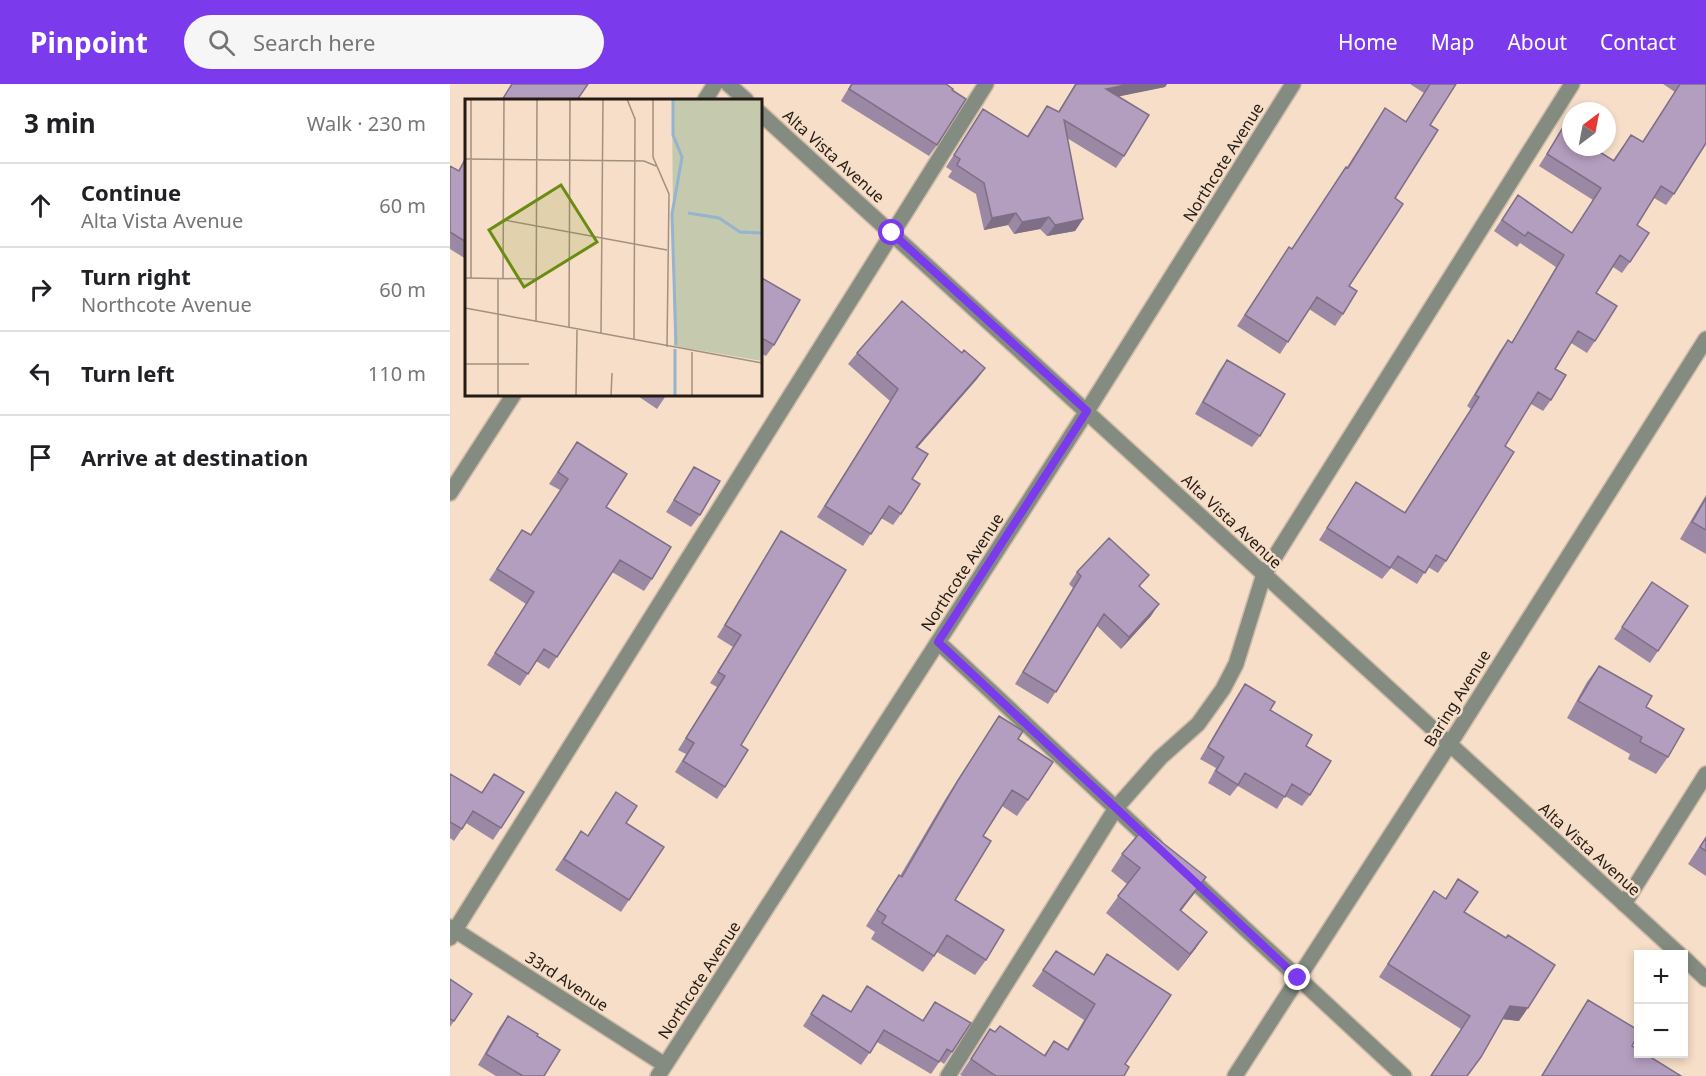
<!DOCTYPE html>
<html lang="en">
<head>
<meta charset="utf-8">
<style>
  body { margin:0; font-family:"Noto Sans",sans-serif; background:#f6f6f6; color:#202124 }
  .controls { position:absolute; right:18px; bottom:18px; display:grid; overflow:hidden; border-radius:0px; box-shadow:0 3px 9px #0003 }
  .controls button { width:54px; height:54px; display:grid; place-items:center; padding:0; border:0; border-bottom:2px solid #e0e0e0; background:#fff; color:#202124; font:30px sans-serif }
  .compass { position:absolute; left:1112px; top:18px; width:54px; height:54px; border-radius:50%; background:#fff; box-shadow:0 3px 9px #0003; rotate:32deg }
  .stop { position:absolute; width:18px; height:18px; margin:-14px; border:4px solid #7c3aed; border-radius:50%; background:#fff }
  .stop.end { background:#7c3aed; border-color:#fff; box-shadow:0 2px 6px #0008 }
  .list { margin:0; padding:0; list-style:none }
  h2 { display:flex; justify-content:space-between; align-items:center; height:78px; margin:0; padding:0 24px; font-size:26px }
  h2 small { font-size:20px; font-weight:400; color:#757577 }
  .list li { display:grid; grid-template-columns:39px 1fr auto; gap:18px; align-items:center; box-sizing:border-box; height:84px; padding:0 24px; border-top:2px solid #e0e0e0 }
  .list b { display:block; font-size:22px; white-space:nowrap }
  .list p { margin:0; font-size:20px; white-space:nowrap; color:#757577 }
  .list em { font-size:20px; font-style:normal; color:#757577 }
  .icon { flex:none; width:33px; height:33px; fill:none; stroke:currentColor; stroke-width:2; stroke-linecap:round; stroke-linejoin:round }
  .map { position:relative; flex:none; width:1256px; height:992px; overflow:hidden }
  header { display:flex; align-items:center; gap:36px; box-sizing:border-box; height:84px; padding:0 30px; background:#7c3aed; color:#fff }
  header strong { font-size:28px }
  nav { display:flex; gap:33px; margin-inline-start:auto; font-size:21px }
  .search { width:420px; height:54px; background:#f6f6f6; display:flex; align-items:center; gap:15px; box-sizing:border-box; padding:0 21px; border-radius:33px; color:#757577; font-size:22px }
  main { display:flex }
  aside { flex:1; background:#fff }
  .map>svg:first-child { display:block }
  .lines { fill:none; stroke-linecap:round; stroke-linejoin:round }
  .lane-casing { stroke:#d0bba8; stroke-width:18 }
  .street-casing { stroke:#d0bba8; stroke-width:18 }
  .lane { stroke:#848c82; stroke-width:15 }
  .street { stroke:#848c82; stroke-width:15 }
  .wall { fill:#9b88a4 }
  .shaded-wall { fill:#7e6f86 }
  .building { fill:#b49ebf; stroke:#7e6f86; stroke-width:1.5 }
  .route { stroke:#7c3aed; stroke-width:8 }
  .labels { text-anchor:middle; stroke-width:5; stroke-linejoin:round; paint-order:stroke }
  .street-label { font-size:16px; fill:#241c14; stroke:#f6dec8 }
  .inset-river { fill:none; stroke:#94b4cf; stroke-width:3 }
  .inset-road { fill:none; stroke:#a29080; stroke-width:1.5 }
  .view { fill:#6a8c13; fill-opacity:0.15; stroke:#6a8c13; stroke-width:3 }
  .inset-edge { fill:none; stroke:#241c14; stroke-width:3 }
</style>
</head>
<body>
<header>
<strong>Pinpoint</strong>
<div class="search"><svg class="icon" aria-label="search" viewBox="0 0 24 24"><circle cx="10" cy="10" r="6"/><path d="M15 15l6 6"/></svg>Search here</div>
<nav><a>Home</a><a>Map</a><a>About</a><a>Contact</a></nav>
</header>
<main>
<aside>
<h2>3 min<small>Walk · 230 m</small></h2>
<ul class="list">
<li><svg class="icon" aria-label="ahead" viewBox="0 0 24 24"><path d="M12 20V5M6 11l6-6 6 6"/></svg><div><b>Continue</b><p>Alta Vista Avenue</p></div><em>60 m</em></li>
<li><svg class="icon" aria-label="right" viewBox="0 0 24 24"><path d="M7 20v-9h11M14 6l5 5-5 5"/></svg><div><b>Turn right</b><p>Northcote Avenue</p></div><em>60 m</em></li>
<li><svg class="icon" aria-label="left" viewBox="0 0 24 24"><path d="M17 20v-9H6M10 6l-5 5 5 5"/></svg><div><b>Turn left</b></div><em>110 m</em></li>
<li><svg class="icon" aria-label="arrive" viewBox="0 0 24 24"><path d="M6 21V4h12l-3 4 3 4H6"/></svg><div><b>Arrive at destination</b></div></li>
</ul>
</aside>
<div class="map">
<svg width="1256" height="992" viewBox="0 0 1256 992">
  <rect width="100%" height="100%" fill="#f6dec8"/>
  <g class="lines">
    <g class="lane-casing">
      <path id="lane" d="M488 558 705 761
        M736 790 954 992
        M1174 820 1256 690
        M0 854 536 0
        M498 992 666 724 710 674 748 640 773 605 786 580 814 490 1122 0"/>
    </g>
    <g class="street-casing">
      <path id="street" d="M278 0 296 16
        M255 16 265 0
        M310 29 1229 870
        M0 409 64 310
        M0 843 215 981
        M1234 874 1256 895
        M208 992 637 327 843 0
        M785 992 999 661 1256 255"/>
    </g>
    <use href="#lane" class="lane"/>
    <use href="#street" class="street"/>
  </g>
  <path class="wall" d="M401 0H496L487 61 479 72 391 17Z
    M625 0H717L715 3 668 12 674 72 666 84 617 54 633 135 625 147 597 152 590 145 564 150 558 141 534 146 526 110 498 93 502 87 496 83 533 25 577 52 597 22 608 28Z
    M960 0H1006L980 41 945 114 899 202 893 230 885 242 859 225 830 270 787 242 839 163 842 165 897 83 935 24 956 37 974 9Z
    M1213 0H1256L1224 110 1216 121 1204 114 1187 141 1180 178 1172 189 1163 183 1146 209 1145 257 1137 269 1121 259 1105 285 1101 316 1093 327 1081 320 1055 362 996 477 988 489 978 483 967 500 941 484 932 495 869 456 906 398 954 429 1021 325 1017 322 1050 267 1058 256 1062 258 1106 183 1070 159 1067 163 1044 147 1068 111 1122 149 1143 116 1089 82 1112 45 1163 76 1181 51 1192 58 1225 8Z
    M16 72V175L0 165V82L8 87Z
    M310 193 324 261 316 272 310 269Z
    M407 269H512L535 284 527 295 467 364 462 395 451 430 443 441 431 434 413 462 367 433 440 317 398 280Z
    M777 276 810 352 802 363 745 330 769 287Z
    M185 310H217L207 325Z
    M127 358 156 423 202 495 194 507 162 488 99 585 86 577 70 602 37 581 76 520 39 496 72 446 80 451 110 406 99 400Z
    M244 383 250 431 241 443 216 428Z
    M1256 411V470L1230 455Z
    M331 447 291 661 275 703 267 715 225 688 236 670 228 666 267 603 260 599 283 563 267 553 324 458Z
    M627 488 690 503 701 532 671 565 647 542 598 620 565 600 623 504 619 500Z
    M1202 498 1238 522 1200 579 1164 555Z
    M1149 582 1196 623 1218 673 1206 690 1178 675 1180 670 1117 634 1137 598Z
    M795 600 856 662 860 711 852 722 835 712 827 725 788 702 780 712 758 699 766 684 750 675 787 612Z
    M549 632 568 655 578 716 567 732 552 722 533 752 505 816 536 876 525 891 487 868 473 888 421 855 425 848 416 842 438 807 449 791 450 792 496 714Z
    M0 690 31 709 44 690 51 744 43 756 16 739 4 757 0 754Z
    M166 708 176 739 179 816 171 828 105 786 131 747 138 752Z
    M1256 752V792L1238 780Z
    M672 770 756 793 731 827 746 864 728 887 656 829 677 800 661 787Z
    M1008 795 1014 828 1069 937 1053 935 1017 992H980L1011 945 929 893 984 807 995 815Z
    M606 867 643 891 657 870 675 980 674 992H513L510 991 540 945 594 971 604 957 617 965 634 936 582 902Z
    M0 895 22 910 0 943Z
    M417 902 472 937 485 918 502 968 494 980 490 977 481 990 427 958 411 981 353 942 373 911 401 927Z
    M1138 916 1182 962 1231 992H1091L1130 928Z
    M58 932 87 952 94 992H46L28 981 50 943Z"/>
  <path class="shaded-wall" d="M680 0H717L715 3 647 17 656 5Z
    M566 129 558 141 534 146 542 134Z
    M599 133 590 145 564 150 572 138Z
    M633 135 625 147 597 152 605 141Z
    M535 284 527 295 458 374 466 363Z
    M709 520 701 532 671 565 679 553Z
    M756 793 744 810 718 843 730 826Z
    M757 848 746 864 728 887 740 870Z
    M1060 922 1078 924 1069 937 1051 935Z"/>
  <path class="building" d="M62 0H138L127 16H52Z
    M402 0H496L503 5 502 6 516 15 487 61 399 5Z
    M626 0H680L656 5 699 31 674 72 614 36 633 135 605 141 599 133 572 138 566 129 542 134 534 99 507 81 510 75 504 71 533 25 578 53 597 22 609 28Z
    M980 0H1006L980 41 988 46 945 114 953 120 899 202 907 207 893 230 867 213 838 258 795 231 839 163 842 165 896 83 898 84 935 24 956 38Z
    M1230 0H1256V59L1224 110 1211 102 1187 141 1199 149 1180 178 1170 171 1146 209 1167 222 1145 257 1128 247 1105 285 1116 291 1101 316 1088 308 1055 362 1064 368 996 477 986 471 975 489 948 472 940 484 877 444 906 398 955 429 1029 313 1025 311 1058 256 1062 259 1114 171 1078 148 1075 152 1052 136 1068 111 1122 149 1151 104 1097 70 1112 45 1121 50V63H1142L1164 77 1181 51 1193 58Z
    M16 74V158L0 148V82L9 87Z
    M310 193 350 216 324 261 310 253Z
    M452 217 512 269 514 266 535 284 466 363 478 370 462 395 470 400 451 430 439 422 421 450 375 422 448 305 407 269Z
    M777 276 835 310 810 352 753 318Z
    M127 358 177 390 156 423 221 463 202 495 170 476 107 573 94 565 78 590 45 569 84 508 47 485 72 446 81 451 118 395 108 388Z
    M244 383 270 397 250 431 224 416Z
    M1256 414V446L1242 438Z
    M331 447 396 486 291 661 298 666 275 703 233 677 244 659 236 654 275 592 268 588 291 551 275 541Z
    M659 454 699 491 689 502 709 520 679 553 654 530 606 608 573 588 631 492 627 488Z
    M1202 498 1238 522 1208 567 1172 543Z
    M1149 582 1202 612 1196 623 1234 645 1218 673 1190 658 1192 653 1128 617Z
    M795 600 825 618 820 626 862 651 856 662 881 677 860 711 842 700 835 713 795 689 788 701 766 687 774 673 758 663Z
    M549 632 573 647 568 655 603 678 578 716 562 706 533 752 541 757 505 816 554 846 536 876 497 851 484 872 432 839 436 832 427 826 449 791 452 793 507 698Z
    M0 690 32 709 44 690 74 708 51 744 23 727 12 745 0 738Z
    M166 708 187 722 176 739 214 763 179 816 114 775 131 747 138 752Z
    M694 744 756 793 730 826 757 848 740 870 668 812 690 784 672 770Z
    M1256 754V767L1250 763Z
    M1008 795 1028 808 1014 828 1056 854 1058 851 1105 881 1078 924 1060 922 1031 973 1017 992H981L1020 932 938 880 984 807 996 815Z
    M606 867 644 891 657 870 721 911 675 980 679 983 674 992H546L521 975 540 945 545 948 550 942 595 972 604 957 618 966 645 920 593 886Z
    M0 895 22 910 4 937 0 935Z
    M417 902 473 937 485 918 521 939 502 968 497 965 489 978 434 946 420 969 361 930 373 911 401 928Z
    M1138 916 1188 946V950L1182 962 1188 966V969H1194L1231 992H1092Z
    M58 932 88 950 87 952 110 966 94 992H73L36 970Z"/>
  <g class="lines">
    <path class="route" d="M442 149 637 327 488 558 848 894"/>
  </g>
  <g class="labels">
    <g class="street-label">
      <text transform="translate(384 72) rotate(42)" y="6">Alta Vista Avenue</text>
      <text transform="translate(773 78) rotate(-58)" y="6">Northcote Avenue</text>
      <text transform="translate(782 437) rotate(43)" y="6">Alta Vista Avenue</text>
      <text transform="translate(512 488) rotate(-57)" y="6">Northcote Avenue</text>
      <text transform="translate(1007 614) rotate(-58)" y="6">Baring Avenue</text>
      <text transform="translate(1140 765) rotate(42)" y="6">Alta Vista Avenue</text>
      <text transform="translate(249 896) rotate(-57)" y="6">Northcote Avenue</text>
      <text transform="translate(117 897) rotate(33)" y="6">33rd Avenue</text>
    </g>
  </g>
  <g transform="translate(15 15)">
    <rect width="297" height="297" fill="#f6dec8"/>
    <path d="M207 0H297V262L209 247Z" fill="#c5c9ae"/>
    <path class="inset-river" d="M208 0V36L217 58 207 115 211 246M223 114 254 119 275 133 297 134M210 250V297"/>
    <path class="inset-road" d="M162 0 170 20 169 240M188 0V58L204 95 202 248M0 60 179 62 191 67M39 121 202 151M0 179 71 180M6 179V0M33 179V297M38 179 39 0M0 209 297 264M71 223 72 0M104 229 105 0M136 235 138 0M0 265H64M111 297 112 231M146 297 147 274M227 297V253"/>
    <path class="view" d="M96 86 132 143 59 188 24 131Z"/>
    <rect width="297" height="297" class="inset-edge"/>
  </g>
</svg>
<div class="controls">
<button>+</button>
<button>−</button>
</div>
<svg class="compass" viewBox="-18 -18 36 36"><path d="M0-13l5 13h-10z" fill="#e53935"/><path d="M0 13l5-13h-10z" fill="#757577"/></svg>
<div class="stop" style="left:442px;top:149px"></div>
<div class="stop end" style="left:848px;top:894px"></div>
</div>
</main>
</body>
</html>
